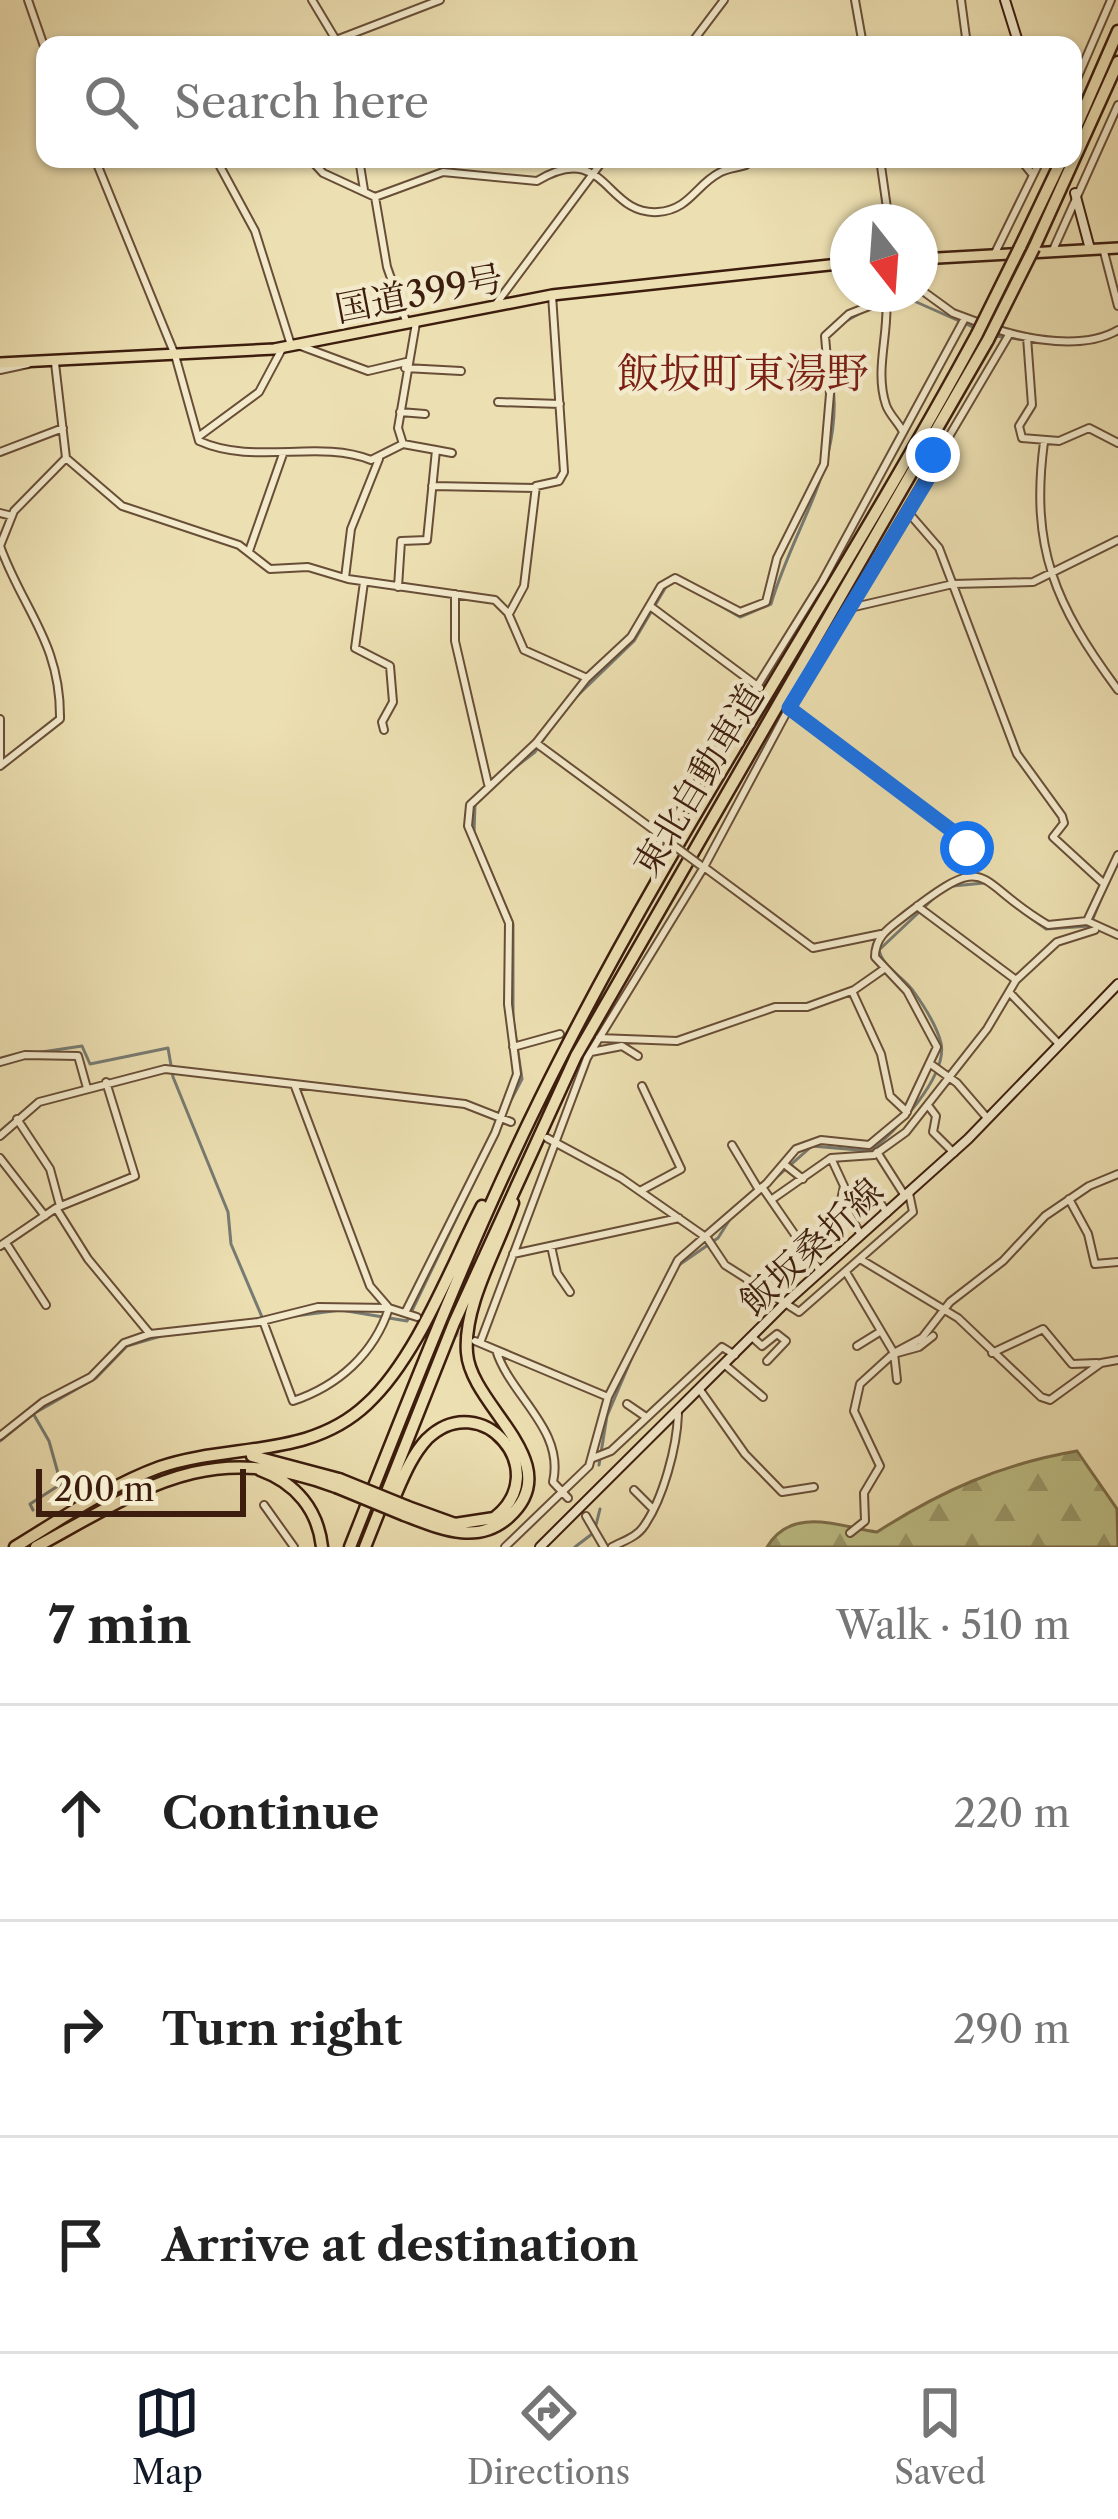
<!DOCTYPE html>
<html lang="en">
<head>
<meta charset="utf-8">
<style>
  body { margin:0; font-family:"Libre Caslon Text","Noto Serif JP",serif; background:#f2f2f2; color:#222 }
  .compass { position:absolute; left:830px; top:204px; width:108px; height:108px; border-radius:50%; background:#fff; box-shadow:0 3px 9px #0004; rotate:163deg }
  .scale { position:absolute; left:36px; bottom:30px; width:210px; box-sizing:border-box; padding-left:12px; border:6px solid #3c1d0e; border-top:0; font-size:33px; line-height:42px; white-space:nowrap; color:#3c1d0e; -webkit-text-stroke:9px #f3eacc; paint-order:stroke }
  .stop { position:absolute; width:36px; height:36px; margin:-27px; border:9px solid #1a73e8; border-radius:50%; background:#fff }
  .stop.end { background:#1a73e8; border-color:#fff; box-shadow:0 3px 12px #0008 }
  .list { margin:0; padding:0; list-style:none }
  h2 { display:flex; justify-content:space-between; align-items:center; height:156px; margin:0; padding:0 48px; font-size:51px }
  h2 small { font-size:39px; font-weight:400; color:#767676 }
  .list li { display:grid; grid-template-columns:78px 1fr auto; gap:36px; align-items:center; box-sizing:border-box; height:216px; padding:0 48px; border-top:3px solid #e0e0e0 }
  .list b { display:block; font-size:45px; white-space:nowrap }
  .list em { font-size:39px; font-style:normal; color:#767676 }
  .icon { flex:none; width:66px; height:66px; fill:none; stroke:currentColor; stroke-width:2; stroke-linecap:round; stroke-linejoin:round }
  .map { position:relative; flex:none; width:1118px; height:1547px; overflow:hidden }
  .search { position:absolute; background:#fff; box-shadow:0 3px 9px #0004; left:36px; right:36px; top:36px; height:132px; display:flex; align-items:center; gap:30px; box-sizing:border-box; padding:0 42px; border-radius:24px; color:#767676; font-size:45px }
  .sheet { height:804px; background:#fff }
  nav { display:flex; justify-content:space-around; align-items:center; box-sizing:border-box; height:168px; border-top:3px solid #e0e0e0; background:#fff; font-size:33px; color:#767676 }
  nav a { display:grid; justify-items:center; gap:6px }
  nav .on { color:#111827 }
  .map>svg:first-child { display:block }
  .forest { fill:url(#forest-firs); stroke:#7d6e4a; stroke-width:3 }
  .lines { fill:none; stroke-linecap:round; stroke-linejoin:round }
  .stream { stroke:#777b73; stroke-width:3 }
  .minor-tunnel { stroke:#c9b890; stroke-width:6; stroke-dasharray:6 3; stroke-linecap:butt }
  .minor-casing { stroke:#684e37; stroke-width:10 }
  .secondary-casing { stroke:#3c1d0e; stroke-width:12 }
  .trunk-casing { stroke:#3c1d0e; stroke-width:14 }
  .motorway-casing { stroke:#3c1d0e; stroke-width:15 }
  .minor { stroke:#f3eacc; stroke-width:6 }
  .secondary { stroke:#f3eacc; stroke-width:8 }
  .trunk { stroke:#ecdfb1; stroke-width:9 }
  .motorway { stroke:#ecdfb1; stroke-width:10 }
  .minor-bridge-casing { stroke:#684e37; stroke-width:10; stroke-linecap:butt }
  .motorway-bridge-casing { stroke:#3c1d0e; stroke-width:15; stroke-linecap:butt }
  .minor-bridge { stroke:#f3eacc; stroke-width:6 }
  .motorway-bridge { stroke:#ecdfb1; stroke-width:10 }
  .route { stroke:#1a73e8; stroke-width:15 }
  .labels { text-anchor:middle; stroke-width:9; stroke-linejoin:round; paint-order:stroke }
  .street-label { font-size:36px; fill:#3c1d0e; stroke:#f3eacc }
  .quarter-label { font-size:42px; fill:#7a1f14; stroke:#f3eacc }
</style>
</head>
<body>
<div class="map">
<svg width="1118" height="1547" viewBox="0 0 1118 1547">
  <defs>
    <pattern id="forest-firs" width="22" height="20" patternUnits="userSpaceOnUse" patternTransform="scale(3)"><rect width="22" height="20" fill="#bec087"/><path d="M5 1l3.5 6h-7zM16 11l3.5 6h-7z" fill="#9c9b6d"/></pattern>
  </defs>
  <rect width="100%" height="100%" fill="#ecdfb1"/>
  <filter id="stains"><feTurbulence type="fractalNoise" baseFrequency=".00167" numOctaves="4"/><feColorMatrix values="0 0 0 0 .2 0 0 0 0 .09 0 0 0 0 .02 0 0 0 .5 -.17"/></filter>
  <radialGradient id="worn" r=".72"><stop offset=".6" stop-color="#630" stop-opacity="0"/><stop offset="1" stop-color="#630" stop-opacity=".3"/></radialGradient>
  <path class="forest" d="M1077 1451 1117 1509 1118 1547H767C792 1506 837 1526 877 1532 941 1491 1001 1464 1077 1451Z"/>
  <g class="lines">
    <path class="stream" d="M895 299 914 301 975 328
      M841 324 864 311
      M996 336 1057 344
      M1091 342 1118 334
      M707 598 740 617 771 604C795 522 848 460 831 370
      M575 698 634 641 667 585
      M508 773 535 752 554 724
      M475 805 474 832 513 924V1019L522 1079 508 1106
      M953 886 984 883
      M1020 910 1046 929 1090 926 1105 889
      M8 1057 82 1046 90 1064 168 1048 173 1077 228 1212 231 1244 262 1317
      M744 1206 812 1146 870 1151C895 1133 948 1076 941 1043 937 1027 924 1006 914 992 904 977 883 968 879 950L935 897
      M679 1265 718 1238 732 1216
      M295 1316 341 1310 407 1321 498 1132
      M242 1327 274 1321
      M0 1441 33 1414 96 1378 127 1346 161 1336
      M599 1465 607 1416 636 1348
      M33 1510 30 1504 61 1484 49 1441 34 1415
      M596 1525 600 1509
      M575 1547 592 1534"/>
    <path class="minor-tunnel" d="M437 1325 469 1339"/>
    <g class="minor-casing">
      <path id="minor" d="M28 0 45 49
        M312 0 339 45
        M855 0 863 45
        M961 0 967 45
        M323 45 440 0
        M690 45 724 0
        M1073 88 1111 0
        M95 159 175 355 199 441C255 466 318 439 371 460L403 444
        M216 159 255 231 291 345
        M310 159 323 173 375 197 443 172 537 181C606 139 605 216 658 212 689 210 696 185 719 173 727 168 737 168 746 165
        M359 159 364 190
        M880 159 889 222
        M1020 159 1033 175
        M375 197 387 267 406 321
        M1103 248 1118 306
        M1053 250 1118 105
        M994 255 1041 159
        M920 289 953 313 980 323
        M886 296C890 332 874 369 886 405 889 414 897 421 902 430
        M496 304 604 159
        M993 328C1028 340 1084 350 1118 330
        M1027 337 1032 405 1019 426 1022 438 1059 441 1089 428 1118 443
        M298 345 368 371 406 362
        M405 368 461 371
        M0 370 28 364
        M498 402 560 404
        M400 412 425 414
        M198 437 259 392 283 347
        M1044 442C1030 548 1055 605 1118 690
        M436 450 452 453
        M0 452 63 428
        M66 458 122 506 239 545 270 569 308 567 348 579 495 600 508 613 524 650 587 678
        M432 486 536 488
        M907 511 939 548 1017 754 1062 816 1064 823 1053 837 1102 882
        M0 513 12 516
        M249 551 283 454
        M345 578 351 529 379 459
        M364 582 355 648 390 666 393 702 382 722 384 730
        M398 587 401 541 427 540 436 450 403 444 398 428 416 323
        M455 594V641L488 784
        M650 606 760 688
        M850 608 953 584 1033 582 1118 540
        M510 612 524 586 536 486 559 481 564 472 552 295
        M789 708 963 840 968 875
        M0 719V766
        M536 743 662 836
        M0 766 60 719C61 643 23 610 0 546L14 511 66 458 55 363
        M649 860 822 582 965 318
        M704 867 813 948 881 934
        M917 906 1016 980
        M1087 921 1118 855
        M1087 921 1118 935
        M852 991 881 1054 890 1096 907 1112
        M1010 993 1059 1044
        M599 1038 677 1041 775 1007H807L854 990 884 969
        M513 1047 560 1034
        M591 1052 622 1046 638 1056
        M0 1062 25 1055 78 1056 87 1088
        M932 1065 957 1083 988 1119
        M294 1084 370 1286 389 1308 417 1317
        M930 1108 936 1116 933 1132 954 1153
        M17 1119 50 1169 60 1206
        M0 1136 39 1102 165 1069 465 1104 511 1122
        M547 1138 621 1178 707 1238 725 1265 799 1312 913 1212 909 1193
        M732 1145 759 1190
        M877 1152 905 1196
        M0 1158 45 1216
        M831 1158 844 1186 841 1200 861 1235
        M784 1164 803 1179
        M867 1183 887 1213
        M762 1187 820 1271
        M640 1191 681 1169 642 1086
        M1069 1199 1088 1234 1095 1264 1118 1262
        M771 1200 831 1158 874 1155 906 1132 987 1029 1016 980 1057 942 1095 930
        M56 1208 88 1259 150 1334
        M6 1243 46 1305
        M0 1246 56 1208 135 1176 106 1082
        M551 1246 557 1273 570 1292
        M513 1254 679 1218
        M860 1259 958 1318 1041 1397 1050 1400 1101 1363 1118 1360
        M846 1272 894 1353 897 1380
        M405 1313 495 1133 517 1074 508 1004 509 923 468 826 470 805 536 743 587 678 631 637 661 586 675 578 740 612 766 602 777 558 824 464 830 394 825 336 849 314 900 294
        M752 1337 762 1346 777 1334 786 1341 767 1361
        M475 1341 608 1397
        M480 1343 587 1058 704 867 789 708 1010 333
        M857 1346 878 1333
        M496 1350C510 1396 565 1429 553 1482L568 1498
        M897 1353 919 1347 933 1336
        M992 1353 1043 1329 1072 1364 1097 1363
        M725 1365 763 1397
        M700 1390 745 1454 782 1492 814 1487
        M627 1404 646 1417
        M0 1436 43 1402 91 1377 124 1343 150 1334 258 1322 318 1307 389 1308C374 1354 338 1386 293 1401L263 1321
        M593 1458 611 1451 722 1347 735 1355
        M634 1490 652 1508
        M264 1505 294 1547
        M586 1516 604 1547
        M850 1533 865 1521 864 1493 880 1466 854 1411 860 1384 894 1353 922 1338 950 1302 1003 1261 1045 1216 1089 1186 1118 1174
        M505 1547 589 1466 608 1397 678 1260 767 1183 796 1149 821 1140 869 1145 905 1115 937 1047 907 991 875 957C875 935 891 927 907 914 993 847 973 882 1048 925L1087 921
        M612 1547C623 1541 637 1537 644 1526 663 1499 677 1447 678 1414"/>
    </g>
    <g class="secondary-casing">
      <path id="secondary" d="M1005 0 1019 45
        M1075 193 1090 249
        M540 1547 784 1304 968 1139 1118 984"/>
    </g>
    <g class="trunk-casing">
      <path id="trunk" d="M920 259 1118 248
        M0 363 274 349 552 295 848 263"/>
    </g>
    <g class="motorway-casing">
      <path id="motorway" d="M1073 134 1118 31
        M1020 247 1062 159
        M1034 248 1118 62
        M252 1456 339 1479
        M260 1470C296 1483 318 1510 322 1547
        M391 1505C401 1483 410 1457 427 1439 481 1386 555 1471 494 1518L455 1524 408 1507
        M404 1515C439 1528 477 1546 509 1517 569 1463 471 1407 467 1353 463 1305 498 1248 513 1203
        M15 1547C61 1519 110 1485 160 1467 231 1443 309 1459 367 1404 417 1358 451 1266 482 1206
        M36 1547C146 1487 208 1439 336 1487
        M350 1547C410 1395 469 1243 541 1097 671 834 838 591 977 334
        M365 1547 454 1323 576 1056 988 340"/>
    </g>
    <use href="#minor" class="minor"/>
    <use href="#secondary" class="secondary"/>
    <use href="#trunk" class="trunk"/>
    <use href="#motorway" class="motorway"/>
    <g class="minor-bridge-casing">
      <path id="minor-bridge" d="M665 839 700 865"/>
    </g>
    <g class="motorway-bridge-casing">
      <path id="motorway-bridge" d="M977 334 1020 247
        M988 340 1034 248
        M339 1479 408 1507
        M336 1487 404 1515"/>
    </g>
    <use href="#minor-bridge" class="minor-bridge"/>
    <use href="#motorway-bridge" class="motorway-bridge"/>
  </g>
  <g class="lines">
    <path class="route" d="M933 455 940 458 923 487 789 708 955 833 967 848"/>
  </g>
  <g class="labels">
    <g class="street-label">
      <text transform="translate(419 293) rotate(-11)" y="13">国道399号</text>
      <text transform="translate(698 780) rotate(-59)" y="13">東北自動車道</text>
      <text transform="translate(811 1246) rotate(-43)" y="13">飯坂桑折線</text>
    </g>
    <g class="quarter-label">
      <text x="743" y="388">飯坂町東湯野</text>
    </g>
  </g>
  <rect width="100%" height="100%" filter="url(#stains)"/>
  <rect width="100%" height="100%" fill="url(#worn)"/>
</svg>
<svg class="compass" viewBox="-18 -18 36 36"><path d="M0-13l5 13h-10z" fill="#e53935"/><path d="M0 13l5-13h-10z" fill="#767676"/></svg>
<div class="scale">200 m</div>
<div class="stop" style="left:967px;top:848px"></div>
<div class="stop end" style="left:933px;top:455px"></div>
<div class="search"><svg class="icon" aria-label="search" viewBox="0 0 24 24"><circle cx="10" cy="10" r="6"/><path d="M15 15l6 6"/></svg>Search here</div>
</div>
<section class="sheet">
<h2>7 min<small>Walk · 510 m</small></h2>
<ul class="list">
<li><svg class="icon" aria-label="ahead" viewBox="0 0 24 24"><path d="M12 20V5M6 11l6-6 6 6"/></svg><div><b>Continue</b></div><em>220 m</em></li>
<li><svg class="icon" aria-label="right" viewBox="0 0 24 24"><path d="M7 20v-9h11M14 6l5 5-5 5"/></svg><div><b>Turn right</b></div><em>290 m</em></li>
<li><svg class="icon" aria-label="arrive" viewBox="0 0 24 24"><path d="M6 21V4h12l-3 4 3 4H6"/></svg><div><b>Arrive at destination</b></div></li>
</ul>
</section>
<nav>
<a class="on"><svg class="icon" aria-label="map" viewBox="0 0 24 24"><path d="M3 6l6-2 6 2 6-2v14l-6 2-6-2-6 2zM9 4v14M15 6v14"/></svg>Map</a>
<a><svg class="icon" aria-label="directions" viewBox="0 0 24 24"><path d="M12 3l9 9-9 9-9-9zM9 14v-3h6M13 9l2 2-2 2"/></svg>Directions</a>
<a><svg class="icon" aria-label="saved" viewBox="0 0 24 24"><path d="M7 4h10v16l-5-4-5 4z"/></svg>Saved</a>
</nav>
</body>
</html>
